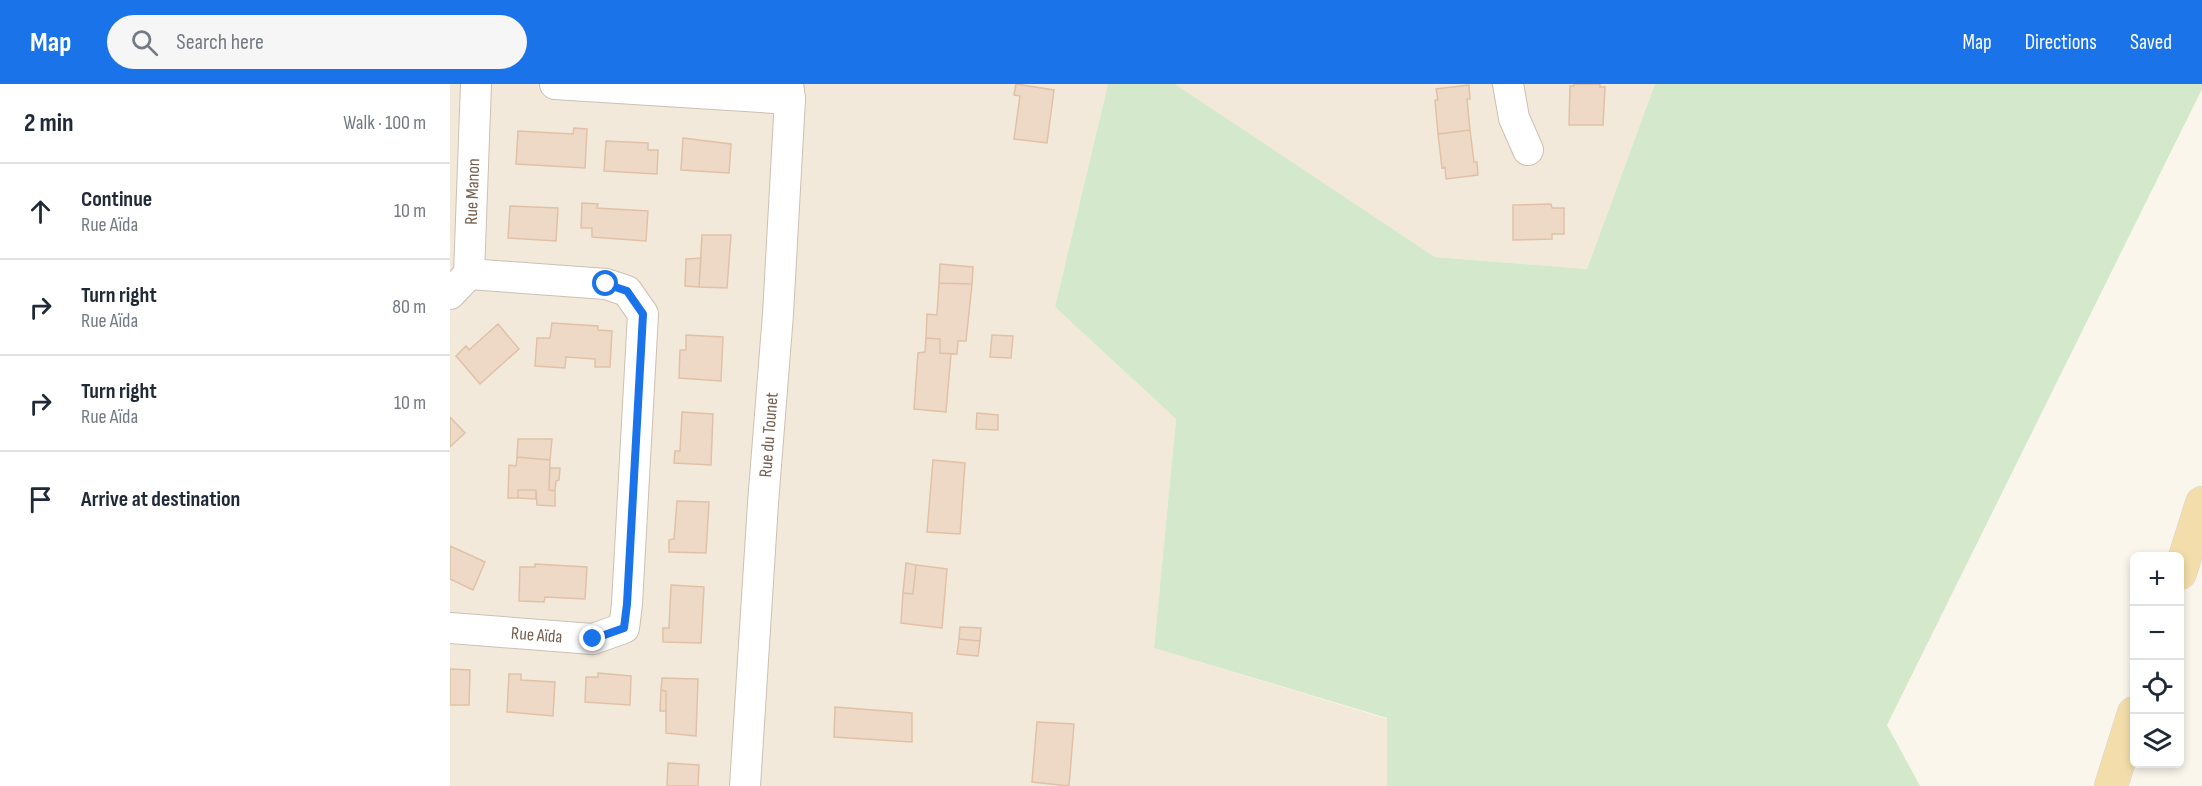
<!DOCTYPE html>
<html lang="en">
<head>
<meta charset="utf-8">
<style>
  body { margin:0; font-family:"Sofia Sans Condensed",sans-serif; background:#f6f6f7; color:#1f2937 }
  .controls { position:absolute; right:18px; bottom:18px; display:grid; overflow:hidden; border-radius:9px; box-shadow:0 3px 9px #0003 }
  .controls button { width:54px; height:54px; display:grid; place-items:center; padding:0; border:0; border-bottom:2px solid #e0e1e3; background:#fff; color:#1f2937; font:30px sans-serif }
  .stop { position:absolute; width:18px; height:18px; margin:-14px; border:4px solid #1a73e8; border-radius:50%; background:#fff }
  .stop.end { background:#1a73e8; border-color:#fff; box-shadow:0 2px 6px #0008 }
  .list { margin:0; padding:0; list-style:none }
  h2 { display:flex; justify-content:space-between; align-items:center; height:78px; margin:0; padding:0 24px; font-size:26px }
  h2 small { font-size:20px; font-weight:400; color:#747a83 }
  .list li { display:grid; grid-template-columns:39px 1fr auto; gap:18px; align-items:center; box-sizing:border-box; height:96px; padding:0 24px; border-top:2px solid #e0e1e3 }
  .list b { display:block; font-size:22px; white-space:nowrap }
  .list p { margin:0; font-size:20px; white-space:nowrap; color:#747a83 }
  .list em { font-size:20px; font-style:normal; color:#747a83 }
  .icon { flex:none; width:33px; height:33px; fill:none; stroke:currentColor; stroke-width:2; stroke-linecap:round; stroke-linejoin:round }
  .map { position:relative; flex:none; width:1752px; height:702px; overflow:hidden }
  header { display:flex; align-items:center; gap:36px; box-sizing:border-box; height:84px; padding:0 30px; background:#1a73e8; color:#fff }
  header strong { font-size:28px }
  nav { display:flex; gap:33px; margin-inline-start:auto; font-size:21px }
  .search { width:420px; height:54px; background:#f6f6f7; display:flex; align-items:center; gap:15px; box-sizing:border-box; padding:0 21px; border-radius:33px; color:#747a83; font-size:22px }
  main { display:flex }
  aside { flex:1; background:#fff }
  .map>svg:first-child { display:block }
  .residential { fill:#f2e9db }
  .green { fill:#d4e8cb }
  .building { fill:#eed9c6; stroke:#e0c1a7; stroke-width:1.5 }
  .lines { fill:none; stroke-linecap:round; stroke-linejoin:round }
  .minor-casing { stroke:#cdc0b2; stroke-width:32 }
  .primary-casing { stroke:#d8d2ce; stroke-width:34 }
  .minor { stroke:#fff; stroke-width:30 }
  .primary { stroke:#f3deab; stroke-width:33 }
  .route { stroke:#1a73e8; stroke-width:8 }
  .labels { text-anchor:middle; stroke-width:6; stroke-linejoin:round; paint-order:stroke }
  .street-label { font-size:18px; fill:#756050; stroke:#fefaf2 }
</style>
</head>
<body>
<header>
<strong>Map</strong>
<div class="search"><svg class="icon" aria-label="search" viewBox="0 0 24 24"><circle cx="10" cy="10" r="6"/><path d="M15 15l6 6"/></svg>Search here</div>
<nav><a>Map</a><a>Directions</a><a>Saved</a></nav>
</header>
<main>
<aside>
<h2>2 min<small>Walk · 100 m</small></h2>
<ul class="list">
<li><svg class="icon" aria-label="ahead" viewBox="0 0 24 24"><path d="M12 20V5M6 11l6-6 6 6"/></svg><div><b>Continue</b><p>Rue Aïda</p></div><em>10 m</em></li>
<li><svg class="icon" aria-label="right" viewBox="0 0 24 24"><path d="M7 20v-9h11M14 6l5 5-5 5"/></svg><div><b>Turn right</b><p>Rue Aïda</p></div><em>80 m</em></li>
<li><svg class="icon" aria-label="right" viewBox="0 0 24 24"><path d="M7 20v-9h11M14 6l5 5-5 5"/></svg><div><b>Turn right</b><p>Rue Aïda</p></div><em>10 m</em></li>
<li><svg class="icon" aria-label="arrive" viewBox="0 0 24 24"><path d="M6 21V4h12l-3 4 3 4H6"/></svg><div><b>Arrive at destination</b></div></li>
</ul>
</aside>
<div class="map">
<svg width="1752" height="702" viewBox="0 0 1752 702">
  <rect width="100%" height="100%" fill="#fbf6ec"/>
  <path class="residential" d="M0 0H658L605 223 726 335 704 564 937 635V702H0Z
    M725 0H1205L1137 185 985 173Z"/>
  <path class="green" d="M658 0H725L985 173 1137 185 1205 0H1752V5L1437 641 1470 702H937V634L704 564 726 335 605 223Z"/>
  <path class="building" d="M566 0 604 6 597 59 564 55 570 12 564 11Z
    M1124 0H1150V3H1155L1153 41H1119L1120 2H1124Z
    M1019 1 1020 15H1017L1020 46 988 50 985 16H988L986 5Z
    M124 44 137 45 135 84 66 80 68 47 123 50Z
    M1020 46 1024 78H1027L1028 91 996 95 995 83 992 84 988 50Z
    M233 54 281 60 279 89 231 86Z
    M156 57 198 59V66H208L207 90 154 87Z
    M132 119 148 120 147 124 198 127 196 157 142 153V144H131Z
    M1101 120 1102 124H1114V150H1102V155L1063 156V121Z
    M60 122 108 124 106 157 58 154Z
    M252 151H281L277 204 249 203Z
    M251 174 249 203 235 202 236 175Z
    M490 180 523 183 522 200 489 199Z
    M489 199 522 200 516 257H508L507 270 490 269V255L476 254 477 230 487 231Z
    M102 239 148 242V246L162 247 160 283H145V275L116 273 115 284 85 282 87 254H100Z
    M48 240 69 265 30 300 6 272 16 262 19 266Z
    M236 251 273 253 271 297 229 294 230 266H236Z
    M542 251 563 252 561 274 540 273Z
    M476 254 490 255V269L501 270 496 328 464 325 468 269 475 268Z
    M232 328 263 330 261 381 224 379 225 367H230Z
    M527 329 548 331V346L526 345Z
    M0 333 15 349 0 363Z
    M68 355H102L100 376 67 373Z
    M67 373 100 376 99 406 105 407V422L87 421 86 406H68V414H58L59 381 66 382Z
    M483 376 515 379 510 450 477 448Z
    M100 384H110L109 396 106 397 105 407 99 406Z
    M68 406H86V415L68 414Z
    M227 417 259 418 256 469 219 468V456L224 455Z
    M0 462 35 478 23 506 0 495Z
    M456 479 466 481 463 510 453 509Z
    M85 480 137 483 135 515 95 513 94 518 69 517 70 483H85Z
    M466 481 497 485 492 544 451 539 453 509 463 510Z
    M221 501 254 503 251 559 213 558V544H219Z
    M510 543 531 544 530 557 509 555Z
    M509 555 530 557 528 572 507 570Z
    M0 585 20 586 19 621H0Z
    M148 589 181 592 180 621 135 618 136 593H148Z
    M59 590H71V596L105 598 103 632 57 628Z
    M212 594 248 595 246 652 216 649V607L211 606Z
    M211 606 216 607V627H210Z
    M385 623 462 629V658L384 653Z
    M587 638 624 640 619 702 582 698Z
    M218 679 249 681 248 702H217Z"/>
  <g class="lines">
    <g class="minor-casing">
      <g id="minor">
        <path d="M105 0 340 15"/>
        <path d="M1058 0 1064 34 1078 66"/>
        <path id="s1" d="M0 210 19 190 26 0"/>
        <path id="s2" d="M0 544 143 555 174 544 177 520 193 230 177 207 156 200 19 190"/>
        <path id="s3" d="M295 702 313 419 328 230 340 15 338 0"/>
      </g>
    </g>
    <g class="primary-casing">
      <path id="primary" d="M1730 489 1752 419
        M1661 702 1684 629"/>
    </g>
    <use href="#minor" class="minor"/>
    <use href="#primary" class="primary"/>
  </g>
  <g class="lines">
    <path class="route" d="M143 555 174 544 177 520 193 230 177 207 156 200"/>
  </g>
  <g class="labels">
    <g class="street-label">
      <text dy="6" stroke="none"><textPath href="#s1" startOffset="110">Rue Manon</textPath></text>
      <text dy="6" stroke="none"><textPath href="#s3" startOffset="352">Rue du Tounet</textPath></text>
      <text dy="6" stroke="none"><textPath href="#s2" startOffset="87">Rue Aïda</textPath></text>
    </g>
  </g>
</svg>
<div class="controls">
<button>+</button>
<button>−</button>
<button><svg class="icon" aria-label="locate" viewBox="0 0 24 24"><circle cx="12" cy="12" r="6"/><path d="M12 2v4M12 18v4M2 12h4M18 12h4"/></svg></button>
<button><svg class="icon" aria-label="layers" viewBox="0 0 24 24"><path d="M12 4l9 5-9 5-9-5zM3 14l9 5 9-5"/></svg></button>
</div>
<div class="stop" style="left:156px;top:200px"></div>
<div class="stop end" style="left:143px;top:555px"></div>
</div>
</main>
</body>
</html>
